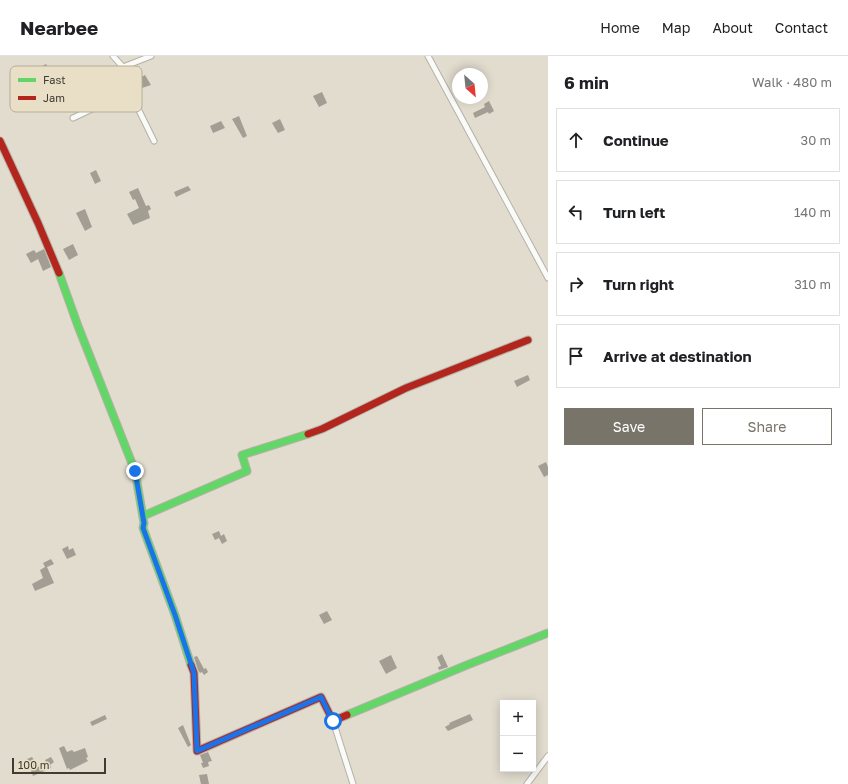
<!DOCTYPE html>
<html lang="en">
<head>
<meta charset="utf-8">
<style>
  body { margin:0; font-family:"Golos Text",sans-serif; background:#f6f6f6; color:#202124 }
  .controls { position:absolute; right:12px; bottom:12px; display:grid; overflow:hidden; border-radius:0px; box-shadow:0 2px 10px #0003 }
  .controls button { width:36px; height:36px; display:grid; place-items:center; padding:0; border:0; border-bottom:1px solid #e0e0e0; background:#fff; color:#202124; font:20px sans-serif }
  .compass { position:absolute; left:452px; top:12px; width:36px; height:36px; border-radius:50%; background:#fff; box-shadow:0 2px 10px #0003; rotate:153deg }
  .scale { position:absolute; left:12px; bottom:10px; width:94px; box-sizing:border-box; padding-left:4px; border:2px solid #403c32; border-top:0; font-size:11px; line-height:14px; white-space:nowrap; color:#403c32; -webkit-text-stroke:3px #e9dfc6; paint-order:stroke }
  .stop { position:absolute; width:12px; height:12px; margin:-9px; border:3px solid #1a73e8; border-radius:50%; background:#fff }
  .stop.end { background:#1a73e8; border-color:#fff; box-shadow:0 1px 4px #0008 }
  .list { margin:0; padding:0; list-style:none }
  h2 { display:flex; justify-content:space-between; align-items:center; height:52px; margin:0; padding:0 16px; font-size:17px }
  h2 small { font-size:13px; font-weight:400; color:#757577 }
  .list li { display:grid; grid-template-columns:26px 1fr auto; gap:12px; align-items:center; box-sizing:border-box; height:64px; margin:0 8px 8px; padding:0 8px; border:1px solid #e0e0e0; border-radius:0px }
  .list b { display:block; font-size:15px; white-space:nowrap }
  .list em { font-size:13px; font-style:normal; color:#757577 }
  .actions { display:flex; gap:8px; padding:12px 16px }
  .actions a { flex:1; padding:9px 0; border:1px solid #787469; border-radius:0px; text-align:center; font-size:14px; color:#787469 }
  .actions .main { background:#787469; color:#fff }
  .icon { flex:none; width:22px; height:22px; fill:none; stroke:currentColor; stroke-width:2; stroke-linecap:round; stroke-linejoin:round }
  .map { position:relative; flex:none; width:548px; height:728px; overflow:hidden }
  header { display:flex; align-items:center; gap:24px; box-sizing:border-box; height:56px; padding:0 20px; background:#fff; border-bottom:1px solid #e0e0e0 }
  header strong { font-size:19px }
  nav { display:flex; gap:22px; margin-inline-start:auto; font-size:14px }
  main { display:flex }
  aside { flex:1; background:#fff }
  .map>svg:first-child { display:block }
  .building { fill:#a29e94 }
  .lines { fill:none; stroke-linecap:round; stroke-linejoin:round }
  .street-casing { stroke:#b4b1a6; stroke-width:7 }
  .fast-casing { stroke:#b4b1a6; stroke-width:9 }
  .jam-casing { stroke:#b4b1a6; stroke-width:9 }
  .street { stroke:#fafaf8; stroke-width:5 }
  .fast { stroke:#63d668; stroke-width:7 }
  .jam { stroke:#b3261e; stroke-width:7 }
  .route { stroke:#1a73e8; stroke-width:5 }
  .key { fill:#e9dfc6; stroke:#b6ae9a; stroke-width:1 }
  .key-label { font-size:11px; fill:#403c32 }
</style>
</head>
<body>
<header>
<strong>Nearbee</strong>
<nav><a>Home</a><a>Map</a><a>About</a><a>Contact</a></nav>
</header>
<main>
<div class="map">
<svg width="548" height="728" viewBox="0 0 548 728">
  <rect width="100%" height="100%" fill="#e1dcce"/>
  <path class="building" d="M46 8 49 13 35 20 32 15Z
    M145 19 151 29 139 33 138 28 133 30 131 26Z
    M322 36 327 47 319 51 313 40Z
    M489 45 494 55 489 58 488 56 475 62 473 57 485 51 484 48Z
    M239 60 247 80 243 82 232 63Z
    M280 63 285 74 278 77 272 67Z
    M221 65 225 72 213 77 210 70Z
    M96 114 101 125 95 128 90 117Z
    M188 130 191 134 176 141 174 136Z
    M138 132 146 150 149 149 151 153 148 155 150 162 133 169 127 158 139 152 135 143 133 144 129 136Z
    M85 153 92 171 85 175 76 157Z
    M73 188 78 199 69 204 63 193Z
    M44 193 51 211 43 215 38 203 31 207 26 198 34 194 36 197Z
    M528 319 530 324 517 331 514 325Z
    M546 406 548 411V419L544 421 538 410Z
    M219 475 221 480 224 478 227 485 222 488 219 482 215 484 212 478Z
    M68 490 69 494 73 492 76 499 67 503 62 493Z
    M51 503 54 508 47 511 54 527 35 535 32 528 43 522 40 514 45 511 43 507Z
    M327 555 332 564 324 568 319 559Z
    M442 598 448 611 439 614 438 611 441 610 437 601Z
    M391 599 397 612 386 618 379 605Z
    M197 600 204 613 206 612 208 616 204 619 202 616 200 617 198 614 194 601Z
    M470 658 473 664 448 675 445 671 450 668 449 667Z
    M105 659 107 663 92 670 90 666Z
    M183 669 191 689 188 691 178 672Z
    M64 690 67 696 72 694 74 696 85 692 88 701 86 702 88 705 70 714 69 712 67 713 59 692Z
    M208 696 212 705 208 706 209 710 203 712 201 707H203L200 699Z
    M32 701 38 711 47 708 45 704 51 701 54 706 50 709 51 712 33 720 31 715 32 714 31 710 27 703Z
    M207 718 209 728H201L199 719Z"/>
  <g class="lines">
    <g class="street-casing">
      <path id="street" d="M113 0 123 11 151 0
        M428 0 548 222
        M123 11 126 28 154 85
        M73 62 130 35
        M333 665 353 728
        M527 728 548 700"/>
    </g>
    <g class="fast-casing">
      <path id="fast" d="M59 217 78 270 135 415 144 467 143 472 175 559 191 609
        M143 460 247 415 242 399 308 378
        M347 659 467 609 548 577"/>
    </g>
    <g class="jam-casing">
      <path id="jam" d="M0 85 38 167 59 217
        M308 378 322 373 406 332 528 284
        M191 609 194 617 197 695 321 641 333 665 347 659"/>
    </g>
    <use href="#street" class="street"/>
    <use href="#fast" class="fast"/>
    <use href="#jam" class="jam"/>
  </g>
  <g class="lines">
    <path class="route" d="M135 415 144 467 143 472 175 559 194 617 197 695 321 641 333 665"/>
  </g>
  <rect x="10" y="10" width="132" height="46" rx="6" class="key"/>
  <rect x="18" y="22" width="18" height="4" fill="#63d668"/>
  <rect x="18" y="40" width="18" height="4" fill="#b3261e"/>
  <g class="key-label">
    <text x="43" y="28">Fast</text>
    <text x="43" y="46">Jam</text>
  </g>
</svg>
<div class="controls">
<button>+</button>
<button>−</button>
</div>
<svg class="compass" viewBox="-18 -18 36 36"><path d="M0-13l5 13h-10z" fill="#e53935"/><path d="M0 13l5-13h-10z" fill="#757577"/></svg>
<div class="scale">100 m</div>
<div class="stop" style="left:333px;top:665px"></div>
<div class="stop end" style="left:135px;top:415px"></div>
</div>
<aside>
<h2>6 min<small>Walk · 480 m</small></h2>
<ul class="list">
<li><svg class="icon" aria-label="ahead" viewBox="0 0 24 24"><path d="M12 20V5M6 11l6-6 6 6"/></svg><div><b>Continue</b></div><em>30 m</em></li>
<li><svg class="icon" aria-label="left" viewBox="0 0 24 24"><path d="M17 20v-9H6M10 6l-5 5 5 5"/></svg><div><b>Turn left</b></div><em>140 m</em></li>
<li><svg class="icon" aria-label="right" viewBox="0 0 24 24"><path d="M7 20v-9h11M14 6l5 5-5 5"/></svg><div><b>Turn right</b></div><em>310 m</em></li>
<li><svg class="icon" aria-label="arrive" viewBox="0 0 24 24"><path d="M6 21V4h12l-3 4 3 4H6"/></svg><div><b>Arrive at destination</b></div></li>
</ul>
<div class="actions"><a class="main">Save</a><a>Share</a></div>
</aside>
</main>
</body>
</html>
